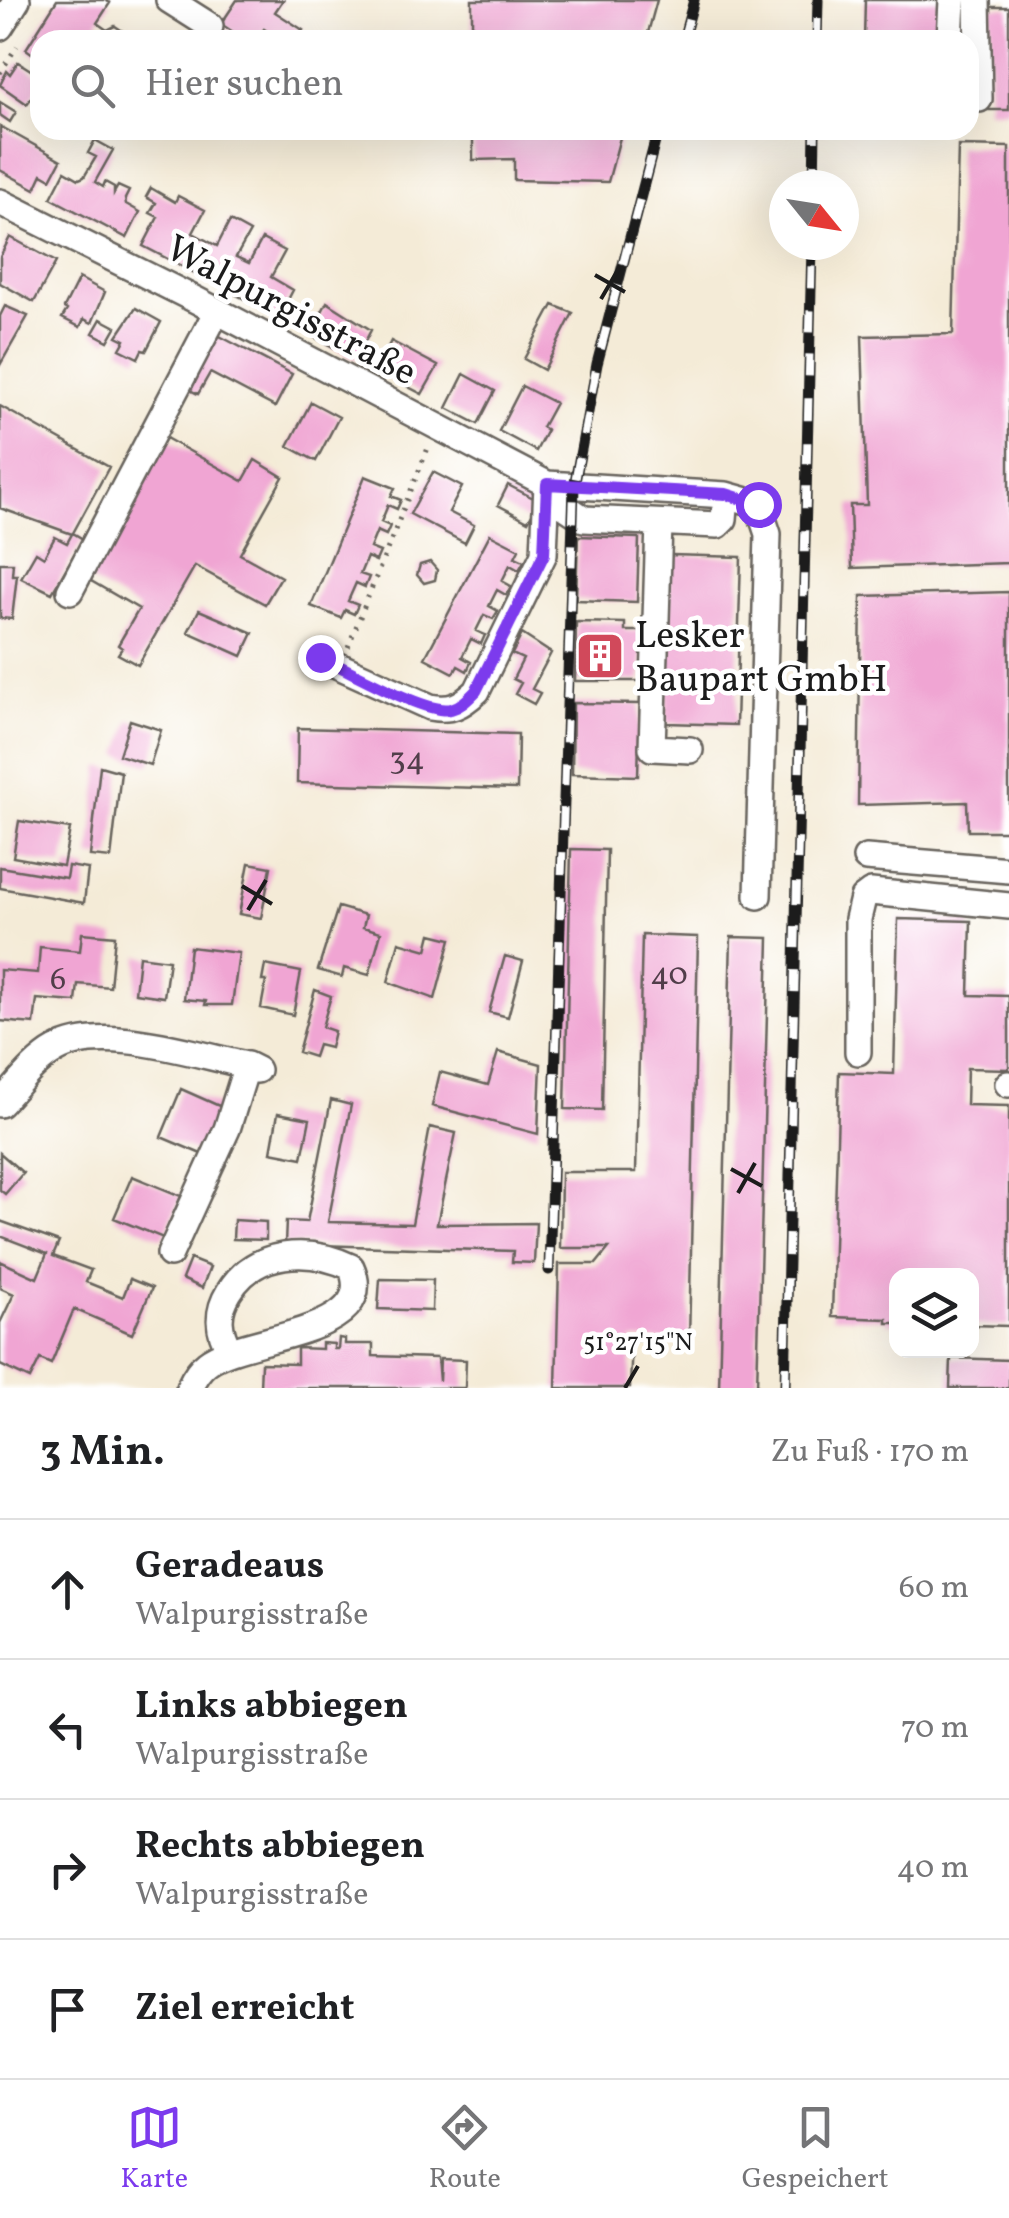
<!DOCTYPE html>
<html lang="de">
<head>
<meta charset="utf-8">
<style>
  body { margin:0; font-family:Vollkorn,serif; background:#f2f2f2; color:#202124 }
  .controls { position:absolute; right:30px; bottom:30px; display:grid; overflow:hidden; border-radius:20px; box-shadow:0 10px 40px #0002 }
  .controls button { width:90px; height:90px; display:grid; place-items:center; padding:0; border:0; border-bottom:2px solid #e0e0e0; background:#fff; color:#202124; font:50px sans-serif }
  .compass { position:absolute; left:769px; top:170px; width:90px; height:90px; border-radius:50%; background:#fff; box-shadow:0 10px 40px #0002; rotate:120deg }
  .stop { position:absolute; width:30px; height:30px; margin:-22px; border:8px solid #7c3aed; border-radius:50%; background:#fff }
  .stop.end { background:#7c3aed; border-color:#fff; box-shadow:0 2px 10px #0008 }
  .list { margin:0; padding:0; list-style:none }
  h2 { display:flex; justify-content:space-between; align-items:center; height:130px; margin:0; padding:0 40px; font-size:42px }
  h2 small { font-size:32px; font-weight:400; color:#757577 }
  .list li { display:grid; grid-template-columns:65px 1fr auto; gap:30px; align-items:center; box-sizing:border-box; height:140px; padding:0 40px; border-top:2px solid #e0e0e0 }
  .list b { display:block; font-size:38px; white-space:nowrap }
  .list p { margin:0; font-size:32px; white-space:nowrap; color:#757577 }
  .list em { font-size:32px; font-style:normal; color:#757577 }
  .icon { flex:none; width:55px; height:55px; fill:none; stroke:currentColor; stroke-width:2; stroke-linecap:round; stroke-linejoin:round }
  .map { position:relative; flex:none; width:1009px; height:1388px; overflow:hidden }
  .search { position:absolute; background:#fff; box-shadow:0 10px 40px #0002; left:30px; right:30px; top:30px; height:110px; display:flex; align-items:center; gap:25px; box-sizing:border-box; padding:0 35px; border-radius:30px; color:#757577; font-size:38px }
  .sheet { height:690px; background:#fff }
  nav { display:flex; justify-content:space-around; align-items:center; box-sizing:border-box; height:140px; border-top:2px solid #e0e0e0; background:#fff; font-size:28px; color:#757577 }
  nav a { display:grid; justify-items:center; gap:5px }
  nav .on { color:#7c3aed }
  .map>svg:first-child { display:block }
  .building { fill:#f0a5d3 }
  .lines { fill:none; stroke-linecap:round; stroke-linejoin:round }
  .minor-casing { stroke:#68645d; stroke-width:30 }
  .path { stroke:#68645d; stroke-width:5; stroke-dasharray:2.5 8; stroke-linecap:butt }
  .minor { stroke:#fff; stroke-width:25 }
  .rail-casing { stroke:#1c1c1c; stroke-width:11 }
  .rail { stroke:#fff; stroke-width:8; stroke-dasharray:22; stroke-linecap:butt }
  .route { stroke:#7c3aed; stroke-width:12 }
  .ticks { fill:none; stroke:#1c1c1c; stroke-width:4 }
  .labels { text-anchor:middle; stroke-width:9; stroke-linejoin:round; paint-order:stroke }
  .number-label { font-size:32px; fill:#513e4a }
  .street-label { font-size:38px; fill:#1c1c1c; stroke:#fff }
  .poi-label { font-size:38px; fill:#1c1c1c; stroke:#fff; text-anchor:start }
  .ticks-label { font-size:25px; text-anchor:middle; fill:#1c1c1c; stroke:#fff; stroke-width:9; stroke-linejoin:round; paint-order:stroke }
</style>
</head>
<body>
<div class="map">
<svg width="1009" height="1388" viewBox="0 0 1009 1388">
  <rect width="100%" height="100%" fill="#fff"/>
  <filter id="ink" filterUnits="userSpaceOnUse"><feTurbulence type="fractalNoise" baseFrequency=".01" numOctaves="2"/><feDisplacementMap in="SourceGraphic" scale="20" xChannelSelector="R" yChannelSelector="G"/><feConvolveMatrix kernelMatrix="1 2 1 2 8 2 1 2 1" color-interpolation-filters="sRGB"/></filter>
  <filter id="wash" filterUnits="userSpaceOnUse"><feTurbulence type="fractalNoise" baseFrequency=".0048" numOctaves="4" result="noise"/><feDisplacementMap in="SourceGraphic" scale="40" xChannelSelector="R" yChannelSelector="G"/><feGaussianBlur stdDeviation="2.25" result="paint"/><feColorMatrix in="noise" values="0 0 0 0 0 0 0 0 0 0 0 0 0 0 0 0 0 1.4 0 .05"/><feComposite in="paint" operator="in"/></filter>
  <g filter="url(#wash)">
    <rect width="100%" height="100%" fill="#f4ebd7"/>
    <g id="blocks">
      <path class="building" d="M57 0H105L110 3 97 23 107 30 115 26 136 40H40V59L26 49Z
        M237 0H283L275 12 303 30 296 40H280L264 29 256 40H245L221 24Z
        M472 0H657L646 40H472Z
        M865 0H939L938 40H864Z
        M991 7H1009V110H988Z
        M18 62 40 76V85L27 104 0 85 7 71 10 74Z
        M0 102 16 112 10 122 0 115Z
        M0 126 61 160 51 179 42 174 35 189 0 170Z
        M473 130H622L608 182 514 180V159L473 160Z
        M95 140 113 150 95 182 103 187 105 182 114 187V193L118 186 129 191 125 199 126 204 140 212 127 238 51 198 65 171 79 179 84 177 96 157 88 153Z
        M958 146 1009 147V563L852 568 850 505H867L862 336 953 334Z
        M151 188 175 202 178 196 205 210 193 233 217 246 230 221 250 232 236 257 249 263 262 239 285 251 271 277 293 290 279 317 143 246 158 217 150 213 156 203 146 197Z
        M10 237 56 262 34 302 0 283V257Z
        M79 278 105 292 92 323 84 319 80 327 62 318 67 310 64 308Z
        M327 302 371 330 356 359 310 335Z
        M553 305 573 313 544 370 524 359Z
        M5 306 28 316 0 365V316Z
        M136 308 161 322 146 351 142 350 138 358 120 349 125 340 117 336Z
        M101 319 116 327 108 341 93 333Z
        M212 332 292 374 275 407 210 373 198 394 184 387Z
        M391 341 438 366 422 394 376 370Z
        M464 374 495 391 478 424 447 408Z
        M522 386 555 403 542 427 547 430 536 451 499 431Z
        M311 402 339 417 316 461 288 446Z
        M0 406 109 467 73 533 83 539 52 593 21 578 36 552 44 557 55 537 67 543 72 534 0 508Z
        M166 438 243 481 255 460 283 477 240 554 281 577 265 604 195 566 138 665 118 654 122 648 118 645 139 609 86 578Z
        M433 472 462 487 449 512 474 525 465 543 410 514Z
        M365 476 395 488 391 496 401 500 397 509 388 505 381 522 390 526 386 535 377 531 370 548 380 552 376 561 367 557 360 574 369 577 365 587 356 583 348 601 358 605 354 614 345 610 341 618 311 606Z
        M508 485 539 501 528 521 498 505Z
        M490 534 519 549 515 557 524 561 519 570 510 565 502 581 511 586 506 595 497 590 489 606 498 611 493 619 484 615 476 631 485 635 481 644 471 639 462 657 471 662 467 671 458 666 454 673 425 658Z
        M578 536 639 538 637 602 576 600Z
        M671 555 741 557 736 725 666 723Z
        M430 562 437 570 435 580 424 583 417 575 420 565Z
        M0 563H13L12 575H17L12 619 0 618Z
        M1009 592V831H968L967 802 858 805 861 596Z
        M199 610 253 633 242 656 188 632Z
        M576 622 625 623V631H640L642 633 641 681H575Z
        M522 634 551 653 532 689 540 693 534 704 515 694 521 683 513 679 523 659 512 654Z
        M573 703 640 704 638 776 572 774Z
        M130 720 161 730 150 765 119 755Z
        M298 728 518 734 517 789 297 783Z
        M100 766 121 772 111 858 90 856Z
        M19 821 70 829 63 866 13 857Z
        M571 849 607 850 602 1110 565 1109Z
        M249 863 271 867 261 918 239 914Z
        M68 866 88 869 84 903 0 888V867L66 878Z
        M338 907 366 915 363 927 381 932 369 975 344 968 342 977 318 970Z
        M898 919 971 921 969 995 1009 996V1069L967 1068 966 1105 1009 1106V1326L972 1325V1276H896V1323H887V1319L832 1317 839 1072 894 1074Z
        M82 933 115 936 110 987 78 984 76 1002 37 999 34 1024 0 1021V970L38 973 40 947 80 951Z
        M431 934 451 939 435 999 388 982 399 942 427 950Z
        M642 935 698 937 689 1341 632 1340 630 1388H556L559 1264H596L609 1248H560L561 1172H636Z
        M731 937 769 938 757 1388H719Z
        M190 947 239 953 232 1005H205L206 1001 184 999Z
        M139 956 169 960 164 997 135 993Z
        M505 956 523 961 508 1017 489 1012Z
        M265 965 301 972 293 1015 261 1008 266 981H262Z
        M315 990 331 996 322 1027 334 1031 330 1048 318 1045 314 1057 298 1052Z
        M498 1052 541 1064 538 1134 432 1106 440 1072 488 1085Z
        M181 1089 226 1109 206 1156 161 1137Z
        M331 1100 351 1105 328 1222 412 1224 430 1127 456 1133 437 1224 536 1223 534 1263 512 1262 513 1251 285 1244 286 1221 307 1222Z
        M278 1113 310 1119 302 1158 271 1152Z
        M0 1153 23 1173 5 1194 0 1190Z
        M132 1176 181 1196 163 1238 114 1218Z
        M234 1220 266 1222V1240L233 1239Z
        M0 1221 59 1242 53 1256 91 1270 86 1282 123 1297 130 1279 152 1288 132 1334 74 1309 51 1364 40 1359 30 1379 0 1365V1323L14 1294 0 1288V1261L37 1278 47 1254 0 1236Z
        M190 1259 210 1267 202 1288 182 1279Z
        M380 1279 433 1280 432 1311 378 1309Z
        M339 1338 345 1339V1344H373V1356L437 1358 439 1381 440 1359 466 1360 465 1388H260L261 1363 297 1364V1348L322 1349V1343L334 1344V1349H338Z
        M951 1358 1009 1360V1388H950Z"/>
    </g>
  </g>
  <g filter="url(#ink)">
    <use href="#blocks" fill-opacity="0" stroke="#68645d" stroke-width="2.5"/>
    <g class="lines">
      <g class="minor-casing">
        <path id="minor" d="M169 0 210 26
          M977 0 979 99
          M0 27 17 0
          M950 40 952 0
          M0 202 196 300 547 484 726 495 758 504 768 534 758 896
          M547 484 563 505 584 519 718 525 724 519 726 495
          M659 523 652 748 690 750
          M70 591 217 311
          M319 657 430 707C451 711 461 706 477 691L544 554 547 484
          M866 858 1009 870
          M858 1052V919L863 898 871 892 1009 906
          M1008 1084H1009
          M0 1104C17 1086 34 1062 56 1050 102 1023 195 1055 247 1065L257 1070
          M170 1254 227 1129 247 1065
          M189 1388C193 1379 199 1369 207 1363 241 1335 382 1336 351 1267 309 1247 255 1249 229 1292 216 1313 218 1331 230 1351"/>
      </g>
      <path class="path" d="M0 73 17 46
        M348 647 428 448"/>
      <use href="#minor" class="minor"/>
      <g class="rail-casing">
        <path id="rail" d="M683 40 694 0
          M817 40 818 0
          M814 185 815 130
          M549 1270 574 487 597 364 658 130
          M785 1388 812 245"/>
      </g>
      <use href="#rail" class="rail"/>
    </g>
  </g>
  <g class="lines" filter="url(#ink)">
    <path class="route" d="M320 657C347 668 426 715 451 709 462 706 469 698 476 691L544 554 547 484 726 494 758 504"/>
  </g>
  <path class="ticks" d="M595 275 625 292M601 299 619 268M242 886 272 904M248 910 266 880M731 1169 762 1186M738 1193 755 1163M625 1388 638 1366"/>
  <defs>
    <g id="building-square" transform="scale(2.5)"><rect x="-9" y="-9" width="18" height="18" rx="4" fill="#d1495b" stroke="#fff"/><path d="M-4-6H4V6H1V3H-1V6H-4ZM-2.5-4.3h1.7v1.8h-1.7ZM.8-4.3h1.7v1.8H.8ZM-2.5-1h1.7V.8h-1.7ZM.8-1h1.7V.8H.8Z" fill="#fff"/></g>
  </defs>
  <g fill-rule="evenodd">
    <use href="#building-square" x="600" y="656"/>
  </g>
  <g class="labels">
    <g class="number-label">
      <text x="407" y="769">34</text>
      <text x="669" y="984">40</text>
      <text x="58" y="989">6</text>
    </g>
    <g class="street-label">
      <text transform="translate(292 309) rotate(28)" y="13">Walpurgisstraße</text>
    </g>
    <g class="poi-label">
      <text x="635" y="647">Lesker<tspan x="635" dy="44">Baupart GmbH</tspan></text>
    </g>
  </g>
  <g class="ticks-label">
    <text x="638" y="1350">51°27'15"N</text>
  </g>
</svg>
<div class="controls">
<button><svg class="icon" aria-label="layers" viewBox="0 0 24 24"><path d="M12 4l9 5-9 5-9-5zM3 14l9 5 9-5"/></svg></button>
</div>
<svg class="compass" viewBox="-18 -18 36 36"><path d="M0-13l5 13h-10z" fill="#e53935"/><path d="M0 13l5-13h-10z" fill="#757577"/></svg>
<div class="stop" style="left:758px;top:504px"></div>
<div class="stop end" style="left:320px;top:657px"></div>
<div class="search"><svg class="icon" aria-label="search" viewBox="0 0 24 24"><circle cx="10" cy="10" r="6"/><path d="M15 15l6 6"/></svg>Hier suchen</div>
</div>
<section class="sheet">
<h2>3 Min.<small>Zu Fuß · 170 m</small></h2>
<ul class="list">
<li><svg class="icon" aria-label="ahead" viewBox="0 0 24 24"><path d="M12 20V5M6 11l6-6 6 6"/></svg><div><b>Geradeaus</b><p>Walpurgisstraße</p></div><em>60 m</em></li>
<li><svg class="icon" aria-label="left" viewBox="0 0 24 24"><path d="M17 20v-9H6M10 6l-5 5 5 5"/></svg><div><b>Links abbiegen</b><p>Walpurgisstraße</p></div><em>70 m</em></li>
<li><svg class="icon" aria-label="right" viewBox="0 0 24 24"><path d="M7 20v-9h11M14 6l5 5-5 5"/></svg><div><b>Rechts abbiegen</b><p>Walpurgisstraße</p></div><em>40 m</em></li>
<li><svg class="icon" aria-label="arrive" viewBox="0 0 24 24"><path d="M6 21V4h12l-3 4 3 4H6"/></svg><div><b>Ziel erreicht</b></div></li>
</ul>
</section>
<nav>
<a class="on"><svg class="icon" aria-label="map" viewBox="0 0 24 24"><path d="M3 6l6-2 6 2 6-2v14l-6 2-6-2-6 2zM9 4v14M15 6v14"/></svg>Karte</a>
<a><svg class="icon" aria-label="directions" viewBox="0 0 24 24"><path d="M12 3l9 9-9 9-9-9zM9 14v-3h6M13 9l2 2-2 2"/></svg>Route</a>
<a><svg class="icon" aria-label="saved" viewBox="0 0 24 24"><path d="M7 4h10v16l-5-4-5 4z"/></svg>Gespeichert</a>
</nav>
</body>
</html>
